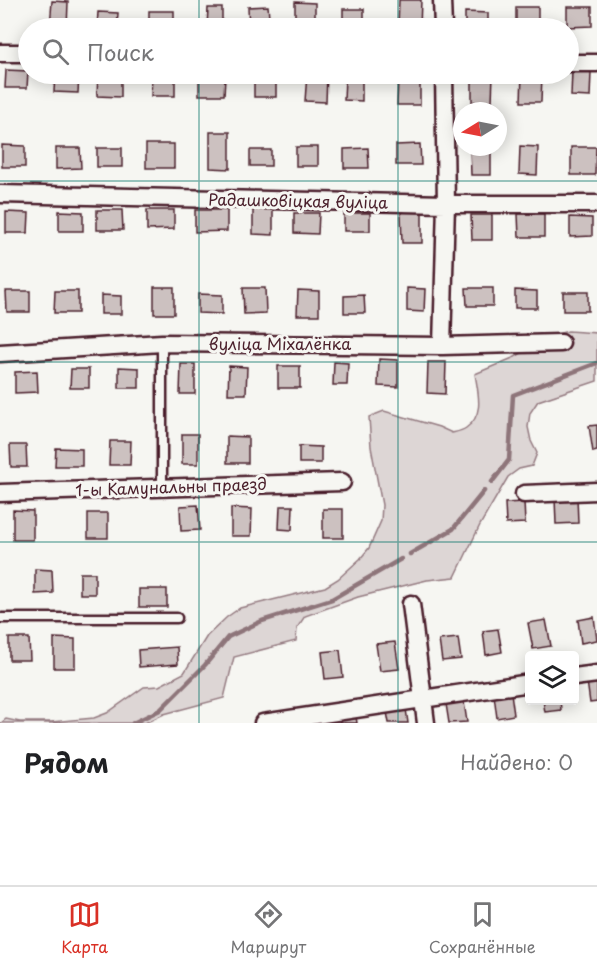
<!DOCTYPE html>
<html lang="ru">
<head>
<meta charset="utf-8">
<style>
  body { margin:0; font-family:"Playpen Sans",sans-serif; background:#f6f6f6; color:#202124 }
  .controls { position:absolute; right:18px; bottom:18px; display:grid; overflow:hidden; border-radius:6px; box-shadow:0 3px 15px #0003 }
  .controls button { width:54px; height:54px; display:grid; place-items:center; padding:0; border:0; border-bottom:2px solid #e0e0e0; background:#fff; color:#202124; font:30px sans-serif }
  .compass { position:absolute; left:453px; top:102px; width:54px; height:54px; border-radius:50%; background:#fff; box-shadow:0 3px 15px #0003; rotate:260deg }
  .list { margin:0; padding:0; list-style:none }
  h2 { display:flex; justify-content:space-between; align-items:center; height:78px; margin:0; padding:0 24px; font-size:26px }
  h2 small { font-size:20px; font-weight:400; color:#757577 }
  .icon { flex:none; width:33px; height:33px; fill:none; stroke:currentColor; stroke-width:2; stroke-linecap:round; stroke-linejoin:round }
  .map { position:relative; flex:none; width:597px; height:723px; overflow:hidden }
  .search { position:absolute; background:#fff; box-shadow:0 3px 15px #0003; left:18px; right:18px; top:18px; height:66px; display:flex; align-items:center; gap:15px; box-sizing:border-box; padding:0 21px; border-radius:33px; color:#757577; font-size:22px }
  .sheet { height:162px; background:#fff }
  nav { display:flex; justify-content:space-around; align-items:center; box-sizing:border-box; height:84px; border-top:2px solid #e0e0e0; background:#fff; font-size:16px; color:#757577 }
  nav a { display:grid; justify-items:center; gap:3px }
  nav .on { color:#d93025 }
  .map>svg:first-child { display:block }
  .green { fill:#ddd6d5; stroke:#947a80; stroke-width:1.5 }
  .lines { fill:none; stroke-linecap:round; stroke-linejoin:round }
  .stream { stroke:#8e747a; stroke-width:4.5 }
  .building { fill:#ccc1c0; stroke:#4a1f2b; stroke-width:1.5 }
  .service-casing { stroke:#4a1f2b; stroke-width:13 }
  .minor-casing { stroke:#4a1f2b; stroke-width:21 }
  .service { stroke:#f6f6f2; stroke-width:8 }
  .minor { stroke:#f6f6f2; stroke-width:16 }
  .grid { fill:none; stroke:#0f766e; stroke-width:1.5; stroke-opacity:0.55 }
  .labels { text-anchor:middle; stroke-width:6; stroke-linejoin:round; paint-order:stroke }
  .street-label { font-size:16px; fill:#4a1f2b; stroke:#f6f6f2 }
</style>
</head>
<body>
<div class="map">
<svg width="597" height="723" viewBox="0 0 597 723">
  <rect width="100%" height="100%" fill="#f6f6f2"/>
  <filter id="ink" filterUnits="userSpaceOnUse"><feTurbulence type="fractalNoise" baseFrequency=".0167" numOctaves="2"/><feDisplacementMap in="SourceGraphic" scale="12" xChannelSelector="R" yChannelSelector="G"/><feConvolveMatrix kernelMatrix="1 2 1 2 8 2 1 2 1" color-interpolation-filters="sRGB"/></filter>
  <g filter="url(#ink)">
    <path class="green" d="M568 331 597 333V381L538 401 530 413 528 427 531 441 537 453 532 466 519 469 508 477 480 525 455 577 427 580 358 597 305 616 297 628 296 641 234 657 224 698 164 714 145 723H1L6 719 20 722H51L94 718 107 713 144 687 159 686 184 673 207 636 227 617 240 608 325 587 338 579 360 559 369 548 381 521 382 505 371 447 369 417 384 411 439 427 452 433C456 432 462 431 466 428 485 415 478 393 475 374L515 357 553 335Z"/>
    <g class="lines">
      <path class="stream" d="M492 482 509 460 513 395 597 363
        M410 554 453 529 484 491
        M133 723 160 710 205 665 228 637 262 621 332 599 401 559"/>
    </g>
    <path class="building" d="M399 0H421L420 28 398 27Z
      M52 1 68 2 67 28 50 27Z
      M295 2 315 3V28H295Z
      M268 6 270 27 249 28 248 7Z
      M516 7H538V28H516Z
      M567 7H592V26L567 27Z
      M208 8H222V28H207Z
      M343 9H364V28H343Z
      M149 11H174V28H149Z
      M98 12 118 13 117 28H97Z
      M465 12 488 13V28H465Z
      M6 70 28 71 27 88H5Z
      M572 71 591 72 590 97 571 96Z
      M55 74H79L78 93 54 92Z
      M98 74H121V97L97 96Z
      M307 74H327L326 102 305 101Z
      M472 74H493L492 102H472Z
      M522 74H542L541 102H521Z
      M152 75H175V96H151Z
      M199 77 225 78 224 95H199Z
      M254 77 276 78V97H254Z
      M345 78H362V101L344 100Z
      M398 80H420V105H397Z
      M210 132H230V169L210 168Z
      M146 144H174V168H146Z
      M420 144 421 165H396V145Z
      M2 145 25 146V167H2Z
      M520 146 538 147 537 175 519 174Z
      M296 147H318V166H296Z
      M470 147H491V175H471Z
      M571 147H596L595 175H571Z
      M56 148H80L81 168 56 169Z
      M97 148H122V167H97Z
      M368 148 369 168H344V149Z
      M250 150H271V166H250Z
      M253 208H273V235L253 234Z
      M97 210H122L123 230H97Z
      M147 210H174V229L147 230Z
      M195 210H227V231L195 232Z
      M59 211 83 212V231H59Z
      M6 212 29 213 28 233H6Z
      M401 212H422V243H402Z
      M294 213H319L318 234 294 233Z
      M344 213H370V231H344Z
      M518 214H544V237H519Z
      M471 215H492V240H472Z
      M570 217 592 218V236L570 237Z
      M154 287H174V314H154Z
      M243 288H265L266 313 244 314Z
      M407 288 425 289 424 312 407 311Z
      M466 288H493V306H467Z
      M298 290 319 291V315H297Z
      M515 290 537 291V308H515Z
      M6 291H30V312H7Z
      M55 291H78V313H54Z
      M563 292H588V311H563Z
      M198 294 222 295V314L198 313Z
      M101 295 121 296V314H101Z
      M364 295 365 313H344V296Z
      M379 359 398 360V387L378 386Z
      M334 362 348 363 347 385H333Z
      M428 362H446L445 394 427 393Z
      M181 364H195V394H180Z
      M229 366 247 367 246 394H228Z
      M278 366H300V388H278Z
      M119 367 139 368V388H119Z
      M71 369H89V388H70Z
      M37 371 38 392 15 393V372Z
      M597 425V451L593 452 589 426Z
      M182 434H198V464H182Z
      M227 436 248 437V463H227Z
      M110 441H131L130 465H109Z
      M10 445H26L27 467H11Z
      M299 446 321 447V463H299Z
      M56 448 82 449V466H55Z
      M577 497 578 523 556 524 555 498Z
      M524 502 525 523 506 524 505 503Z
      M198 505 200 530 181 531 180 506Z
      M280 506H293L292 530 279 529Z
      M231 508 252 509 251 536H231Z
      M323 509H343V538H323Z
      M13 510 33 511V540H13Z
      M88 513H108V538H88Z
      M35 569 52 570 53 593 35 594Z
      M80 573H95V594H80Z
      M139 589H167V607H139Z
      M594 617 597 640 581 643 578 620Z
      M546 620 551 646 533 649 528 623Z
      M498 629 502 652 486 655 483 631Z
      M9 638H29L30 660H9Z
      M54 638 75 639V668H54Z
      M458 638 461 659 442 661 439 640Z
      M395 642 399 669 380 671 376 644Z
      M177 647 178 664 139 667 138 650Z
      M340 650 343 677 325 679 322 652Z
      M587 681H597V702L590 703Z
      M511 693 514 715 497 718 494 695Z
      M543 700H560L561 710 545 712Z
      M464 702 467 722 449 723 446 704Z
      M406 709 408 723H389L387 712Z
      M356 717 357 723H340L339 720Z"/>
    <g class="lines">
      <g class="service-casing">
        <path id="service" d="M162 343V487
          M0 618H177"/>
      </g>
      <g class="minor-casing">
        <path id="minor" d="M442 0 443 28
          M0 53H28
          M568 63H597
          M0 194 446 204H597
          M442 346 446 204 444 74
          M0 353 162 343 442 346 561 343
          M0 493 342 482
          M524 494 597 491
          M411 604 426 723
          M574 677 597 674
          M263 723 530 683"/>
      </g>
      <use href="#service" class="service"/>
      <use href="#minor" class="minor"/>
    </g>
  </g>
  <path class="grid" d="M199 0V28M398 0V28M199 74V723M398 74V723M0 181H597M0 362H597M0 542H597"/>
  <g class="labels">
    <g class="street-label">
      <text transform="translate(298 201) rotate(1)" y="6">Радашковіцкая вуліца</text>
      <text x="280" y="350">вуліца Міхалёнка</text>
      <text transform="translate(171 487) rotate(-2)" y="6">1-ы Камунальны праезд</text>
    </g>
  </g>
</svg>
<div class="controls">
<button><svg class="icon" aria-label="layers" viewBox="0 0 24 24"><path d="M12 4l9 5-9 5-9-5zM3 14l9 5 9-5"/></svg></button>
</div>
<svg class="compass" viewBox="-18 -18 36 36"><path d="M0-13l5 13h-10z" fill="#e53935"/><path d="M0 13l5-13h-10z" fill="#757577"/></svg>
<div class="search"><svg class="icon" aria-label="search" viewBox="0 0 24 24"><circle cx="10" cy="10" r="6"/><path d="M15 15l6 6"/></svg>Поиск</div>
</div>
<section class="sheet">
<h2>Рядом<small>Найдено: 0</small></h2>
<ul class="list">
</ul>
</section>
<nav>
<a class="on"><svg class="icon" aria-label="map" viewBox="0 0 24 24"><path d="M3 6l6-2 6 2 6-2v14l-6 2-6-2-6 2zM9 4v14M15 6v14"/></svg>Карта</a>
<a><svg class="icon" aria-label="directions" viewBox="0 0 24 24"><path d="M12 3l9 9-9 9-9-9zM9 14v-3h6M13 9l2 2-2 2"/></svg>Маршрут</a>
<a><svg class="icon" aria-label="saved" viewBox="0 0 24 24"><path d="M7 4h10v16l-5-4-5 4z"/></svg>Сохранённые</a>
</nav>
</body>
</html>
